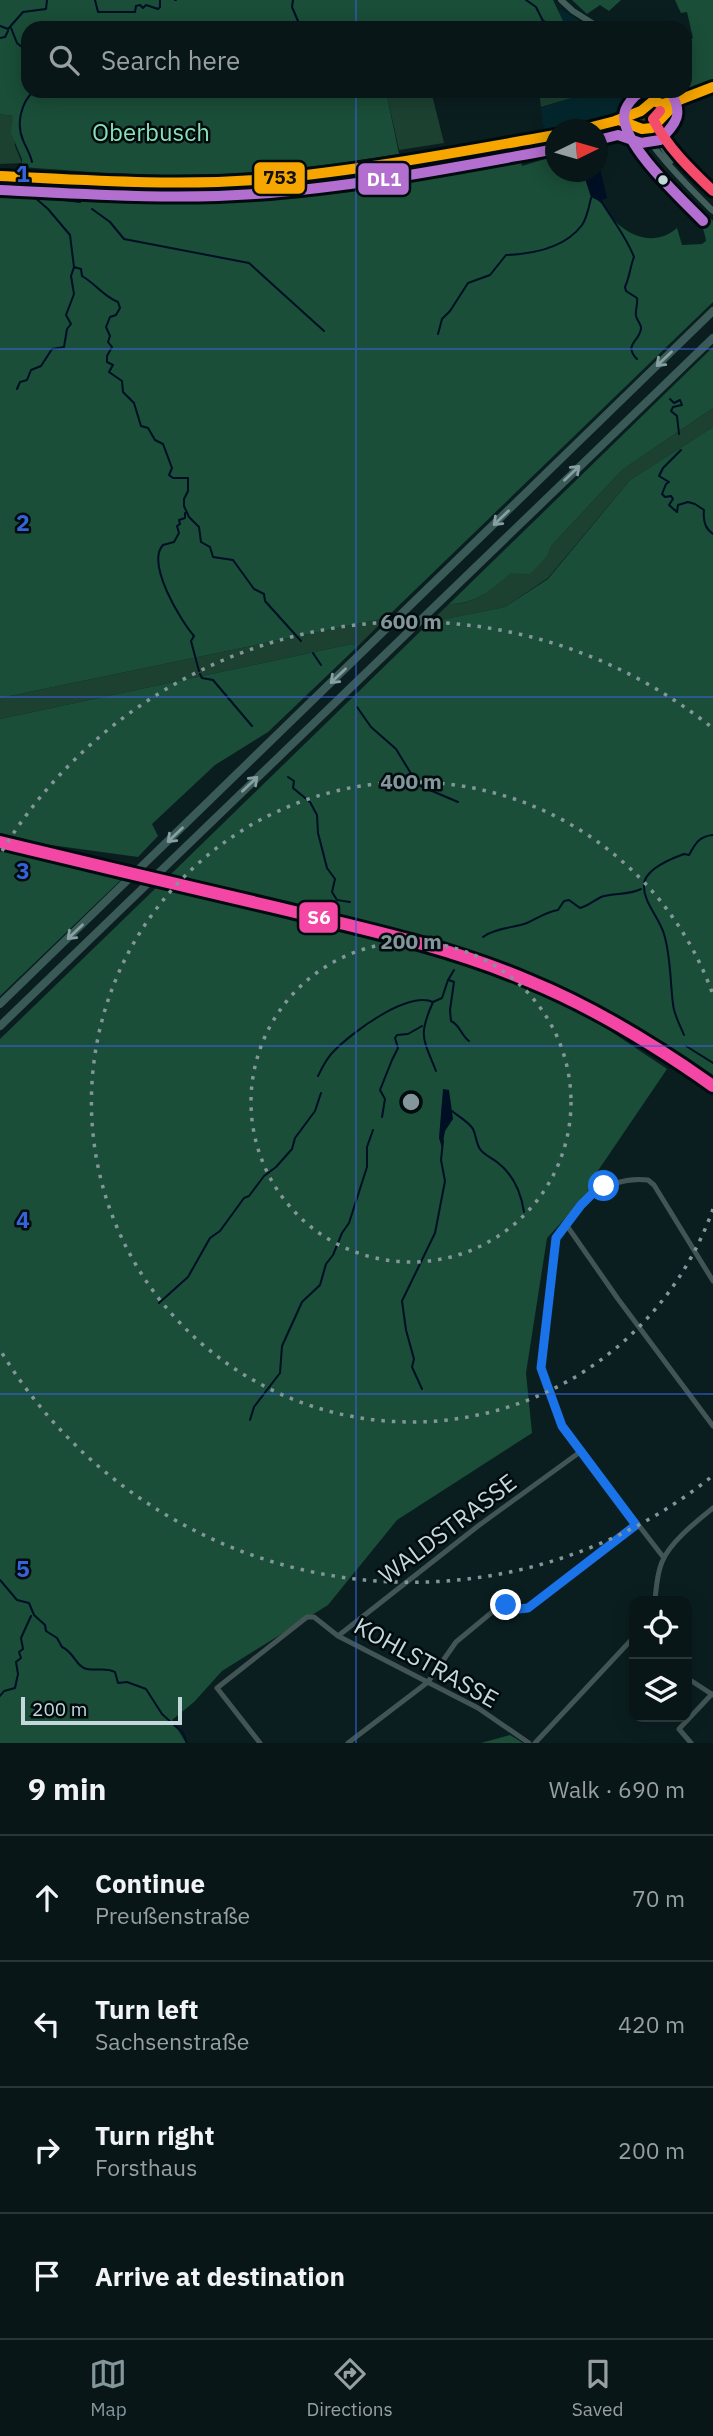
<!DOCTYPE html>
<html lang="en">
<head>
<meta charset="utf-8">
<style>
  body { margin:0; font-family:"IBM Plex Sans",sans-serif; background:#162325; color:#f1f3f6 }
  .controls { position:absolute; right:21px; bottom:21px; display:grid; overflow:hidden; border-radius:14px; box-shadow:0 4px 18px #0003 }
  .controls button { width:63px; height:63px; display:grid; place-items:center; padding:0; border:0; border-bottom:2px solid #293537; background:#081618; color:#f1f3f6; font:35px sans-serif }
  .compass { position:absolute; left:545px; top:119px; width:63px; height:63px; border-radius:50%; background:#081618; box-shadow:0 4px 18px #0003; rotate:85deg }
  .scale { position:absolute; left:21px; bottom:18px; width:161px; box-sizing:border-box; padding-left:7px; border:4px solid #c4d7db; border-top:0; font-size:19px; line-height:24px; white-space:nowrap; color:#c4d7db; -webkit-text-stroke:5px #010b0e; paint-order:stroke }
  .stop { position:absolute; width:21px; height:21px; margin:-16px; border:5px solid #1a73e8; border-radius:50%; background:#fff }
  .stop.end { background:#1a73e8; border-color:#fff; box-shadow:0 2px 7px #0008 }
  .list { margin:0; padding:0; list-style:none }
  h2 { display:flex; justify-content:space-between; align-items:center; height:91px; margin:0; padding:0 28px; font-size:30px }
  h2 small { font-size:23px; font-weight:400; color:#989fa2 }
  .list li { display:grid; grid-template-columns:46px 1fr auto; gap:21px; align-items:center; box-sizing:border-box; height:126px; padding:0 28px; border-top:2px solid #293537 }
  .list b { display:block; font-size:26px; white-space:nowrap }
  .list p { margin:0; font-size:23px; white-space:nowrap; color:#989fa2 }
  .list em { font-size:23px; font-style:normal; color:#989fa2 }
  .icon { flex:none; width:38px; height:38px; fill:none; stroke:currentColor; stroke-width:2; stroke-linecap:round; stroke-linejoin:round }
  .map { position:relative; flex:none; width:713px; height:1743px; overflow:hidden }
  .search { position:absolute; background:#081618; box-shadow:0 4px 18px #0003; left:21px; right:21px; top:21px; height:77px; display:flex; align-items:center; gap:18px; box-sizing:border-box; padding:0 24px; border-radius:21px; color:#989fa2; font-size:26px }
  .sheet { height:595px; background:#081618 }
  nav { display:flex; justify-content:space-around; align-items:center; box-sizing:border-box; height:98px; border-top:2px solid #293537; background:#081618; font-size:19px; color:#989fa2 }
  nav a { display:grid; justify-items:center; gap:4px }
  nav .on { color:#83969a }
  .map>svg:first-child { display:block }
  .built { fill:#04282e }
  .green { fill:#1c4131 }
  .forest { fill:#1a4e38 }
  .water { fill:#010f25 }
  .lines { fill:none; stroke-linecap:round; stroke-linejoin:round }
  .stream { stroke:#010f25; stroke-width:2 }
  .minor { stroke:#425554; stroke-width:5 }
  .major { stroke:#425f5c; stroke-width:6 }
  .highway { stroke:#3a5a57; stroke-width:8 }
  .bus-1-casing { stroke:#010b0e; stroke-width:16 }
  .bus-2-casing { stroke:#010b0e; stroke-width:16 }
  .bus-3-casing { stroke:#010b0e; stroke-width:16 }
  .bus-1 { stroke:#f7a600; stroke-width:10 }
  .bus-2 { stroke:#b36fd0; stroke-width:10 }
  .bus-3 { stroke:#f44d6c; stroke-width:10 }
  .rail-1-casing { stroke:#010b0e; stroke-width:18 }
  .rail-1 { stroke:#f446a5; stroke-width:12 }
  .oneway { stroke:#869fa0 }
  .route { stroke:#1a73e8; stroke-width:9 }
  .grid { fill:none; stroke:#3663d8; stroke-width:2; stroke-opacity:0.55 }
  .ring { fill:none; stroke:#83969a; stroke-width:3.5; stroke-dasharray:3.5 7 }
  .bus-dot { fill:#c4d7db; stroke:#010b0e; stroke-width:2.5 }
  .labels { text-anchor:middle; stroke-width:5; stroke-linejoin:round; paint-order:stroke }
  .park-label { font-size:24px; fill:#8adfb6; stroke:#010b0e }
  .street-label { font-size:24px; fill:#c4d7db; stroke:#010b0e }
  .grid-label { font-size:23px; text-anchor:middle; font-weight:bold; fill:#3663d8; stroke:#010b0e; stroke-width:5; stroke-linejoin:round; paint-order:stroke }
  .centre { fill:#83969a; stroke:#010b0e; stroke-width:3.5 }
  .ring-label { font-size:21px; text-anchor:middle; font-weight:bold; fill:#83969a; stroke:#010b0e; stroke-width:5; stroke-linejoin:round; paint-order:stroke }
  .line-badge { stroke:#010b0e; stroke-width:2.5 }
  .badge-label { font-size:19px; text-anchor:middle; font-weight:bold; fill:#fff }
  .pale-badge-label { font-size:19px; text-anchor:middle; font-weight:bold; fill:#111 }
</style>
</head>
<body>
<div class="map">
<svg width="713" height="1743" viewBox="0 0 713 1743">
  <rect width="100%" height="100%" fill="#0a1e20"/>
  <path class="built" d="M558 8 591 28H563Z
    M568 91H648V92L646 100 634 109 617 115 544 130 541 108 570 98Z
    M169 876 301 907 303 900 316 903 315 910 415 934 484 955 545 980 615 1013 682 1055 713 1077V1091L675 1064H666L582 1012 539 990 476 966 392 941 159 885Z"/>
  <path class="green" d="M386 91H431L444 143 399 150Z
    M539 91H568L571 98 541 107Z
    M657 103 661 108C660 117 652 129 642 122V115L650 106Z
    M0 114 13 116 15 146 22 163 0 164Z
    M713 408V427L630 480 548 578 505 607 430 622 449 604C481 605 488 587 512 572 529 563 543 564 552 545L622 470Z
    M386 618 357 647 352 644 0 719V698Z"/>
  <path class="forest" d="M0 0H553L564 23 550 28H28V91H386L399 154C331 165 261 174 192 175 135 176 78 171 22 167V159L11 133 13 116 0 114Z
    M572 0H621L609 11 600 5 587 14Z
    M675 0H713V81L690 90 685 79V41L693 38 687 12 681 13Z
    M517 148 522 166 555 156 556 172H583L591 197C605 202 608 214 618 224 636 240 659 244 677 228L682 245 702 244 706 241C704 226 697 215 688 203L685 206 679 200 686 193 713 221V302L386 618 0 698V181C103 185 205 188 307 179 378 173 447 157 517 148Z
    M713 347V408L622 470 552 545 546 557 530 574 511 573C491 589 476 605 449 604Z
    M713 427V1077C642 1027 566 984 484 955 429 936 371 924 315 910L316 903 304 900 302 907 169 876 430 622 505 607 548 579 630 480Z
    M352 644 357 647 268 732 215 765 152 824 158 836 138 857 36 843 0 833V719Z
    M0 847 125 876 0 996Z
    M159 885 392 941 476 966 539 990 582 1012 667 1069 591 1181 595 1186 547 1238 526 1373 532 1433 397 1520 328 1605 222 1671 194 1702 172 1720 186 1743H0V1039Z
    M510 1735 523 1743H481Z"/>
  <path class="water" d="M598 160 607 198 600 201 591 197 583 172H598Z
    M443 1089 449 1090 453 1119 445 1131 442 1148 439 1138Z"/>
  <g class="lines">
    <path class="stream" d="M95 0 98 12H135L136 6 140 5 143 8 146 5 158 9 160 7V0
      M175 0H176
      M293 0 292 7 301 28
      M526 0 536 7 543 21 549 23 551 28
      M0 26 8 29 23 12 46 9 47 0
      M11 28 17 43 28 52
      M334 28H343
      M0 38 5 37 8 31
      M561 91V97
      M32 162C30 153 26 148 23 140 16 124 21 102 34 91
      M33 190V196L48 209 70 235 74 267 81 269 82 276C96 284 103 296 118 302L120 308 116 315 110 317 106 327 110 336 108 342 112 347 107 356V362L113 365 109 372 122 381 123 392 134 403 141 426 148 428 155 440 163 444 172 468 169 475 173 478H188V491L184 499V506L189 517 199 527 201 542 210 547 213 557 233 560 254 589 264 594 265 601 301 641
      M33 196 80 202
      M600 199C611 218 626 236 634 257 630 267 630 276 625 287L626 291 637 298C638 305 635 310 636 316 637 320 640 323 641 327 642 340 622 344 637 359
      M92 209 110 222 124 239 249 263 324 331
      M438 334 442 319 450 311 468 283 490 275 506 255C533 254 565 248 582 225 587 218 589 206 591 198
      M17 389 20 382 27 380 31 370 41 366 52 349 64 347 67 329 71 324 66 315 74 294 71 276 74 267
      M670 399 674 403 680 400 682 405 673 407 671 411 677 416 679 434
      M681 450 663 468 659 476 669 482 666 484 662 494 665 497 671 496 673 499 669 505 677 512 678 505 688 502 695 504 704 510C703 519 705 529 713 534
      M185 513V518L179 520 180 524 177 526 179 533 174 542 163 545C146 563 180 620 194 636L191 641 199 671
      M313 653 321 665
      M200 674 202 678 213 680 252 726
      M357 707 371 727 396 749 418 785 458 802
      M288 777 294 781 293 788 310 802 317 815 318 833 327 868 335 879 332 892 337 900 350 902
      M483 937C495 928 513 928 527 923 538 918 546 912 558 910L564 901 569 900 580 908C588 906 593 901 601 897 614 892 627 896 641 889
      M449 980 454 982 450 1010 451 1021C460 1025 461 1035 469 1041
      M684 1035C680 1025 674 1015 673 1004 670 981 671 957 664 934 659 917 643 902 644 885 644 869 673 858 684 854L689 855C695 844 699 836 713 835
      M686 1046 713 1063
      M669 1067 670 1062
      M436 1071C423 1038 418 1036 433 1002L442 998 448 980 454 970
      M318 1076C322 1068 326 1059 333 1052 351 1033 407 991 433 1002
      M452 1111C459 1117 468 1121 473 1129 476 1135 476 1143 480 1149 484 1155 492 1158 497 1162 513 1174 521 1192 524 1212
      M382 1117 385 1099 380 1090 392 1060 398 1048 395 1038 397 1035 408 1034 422 1026
      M159 1303 188 1277 210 1238 220 1231 244 1198 249 1196 264 1176 276 1167 292 1149 295 1138 315 1111 321 1093
      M422 1389 412 1367 414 1359 406 1330 402 1301 435 1233 445 1181 441 1160 443 1141
      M250 1420 254 1407 280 1373 282 1346 302 1302 320 1285 326 1264 333 1255 342 1233 349 1223 367 1167V1147L373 1130
      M0 1580 17 1600 29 1603 34 1615 45 1625 46 1631 57 1638 62 1647C74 1652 76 1667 87 1669 97 1671 106 1667 115 1672L118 1683 127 1682 146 1689 162 1714 183 1733 187 1743
      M0 1696 4 1691 15 1688 18 1674 16 1662 21 1658 19 1652 23 1649 21 1638 31 1616"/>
    <path class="minor" d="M565 1223 618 1299 713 1426
      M664 1558 562 1426 543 1378 541 1356 556 1238C574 1204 607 1175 648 1180L654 1185 713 1281
      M655 1601C656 1588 657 1574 662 1562 670 1542 697 1521 713 1508
      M338 1636 478 1526 580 1452
      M687 1678 713 1695
      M260 1743 217 1688 307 1617H314L338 1636 478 1708 529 1743
      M348 1743 428 1682 456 1642 497 1608 505 1605 519 1609 529 1608 636 1525
      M535 1743 634 1637
      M691 1743 679 1729 712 1694"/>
    <path class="major" d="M561 0 573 11 600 28
      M659 101C648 100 643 107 638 116 638 138 696 194 713 211
      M662 104 679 100 713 87
      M619 120 640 126
      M658 123 660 142 671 161
      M642 129C659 128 665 112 677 102
      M578 130 619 120 641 111
      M0 176 95 181 196 182 254 180 360 169 556 135"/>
    <path class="highway" d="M0 1004 713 311
      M0 1026 713 338"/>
    <g class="bus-1-casing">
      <path id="bus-1" d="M615 121 641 111 653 101 662 104 682 99
        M580 130 619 120 642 129 652 128 679 100 713 87
        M0 176C85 180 171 186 255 180 356 172 456 152 556 135"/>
    </g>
    <g class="bus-2-casing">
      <path id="bus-2" d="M642 91C634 96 624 106 624 117 625 148 682 199 703 221
        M598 140 618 135 641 143 660 140C677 122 684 114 670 91
        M0 190C85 194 171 200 255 194 356 187 456 167 556 149"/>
    </g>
    <g class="bus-3-casing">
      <path id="bus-3" d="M660 111 653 119C667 147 691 170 713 191"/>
    </g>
    <use href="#bus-1" class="bus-1"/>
    <use href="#bus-2" class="bus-2"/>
    <use href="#bus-3" class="bus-3"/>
    <g class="rail-1-casing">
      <path id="rail-1" d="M0 842C91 864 183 886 274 907 360 928 447 946 529 981 595 1008 655 1045 713 1086"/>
    </g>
    <use href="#rail-1" class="rail-1"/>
  </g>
  <defs><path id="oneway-shaft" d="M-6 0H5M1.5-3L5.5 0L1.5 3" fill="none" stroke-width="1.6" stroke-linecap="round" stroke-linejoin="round" transform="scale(1.75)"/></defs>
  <g class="oneway">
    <use href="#oneway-shaft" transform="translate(664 359) rotate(136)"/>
    <use href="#oneway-shaft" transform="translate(572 473) rotate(-44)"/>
    <use href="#oneway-shaft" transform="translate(501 518) rotate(136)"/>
    <use href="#oneway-shaft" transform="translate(338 676) rotate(136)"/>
    <use href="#oneway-shaft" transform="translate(250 784) rotate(-44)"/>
    <use href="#oneway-shaft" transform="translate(175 835) rotate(136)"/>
    <use href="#oneway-shaft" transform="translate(75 932) rotate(136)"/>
  </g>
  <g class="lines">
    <path class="route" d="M506 1605 519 1609 528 1608 636 1525 562 1426 541 1368 556 1238 581 1205 595 1191 604 1186"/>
  </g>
  <path class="grid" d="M356 0V28M356 91V1743M0 349H713M0 697H713M0 1046H713M0 1394H713"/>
  <g class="ring">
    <circle cx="411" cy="1102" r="160"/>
    <path d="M713 1209A320 320 0 1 1 713 995"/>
    <path d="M710 1478A480 480 0 0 1 2 1353M2 851A480 480 0 0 1 710 726"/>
  </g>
  <circle class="bus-dot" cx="663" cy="180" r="6"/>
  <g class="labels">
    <g class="park-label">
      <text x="151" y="141">Oberbusch</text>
    </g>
    <g class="street-label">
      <text transform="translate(448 1529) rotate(-37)" y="8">WALDSTRASSE</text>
      <text transform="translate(426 1663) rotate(29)" y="8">KOHLSTRASSE</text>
    </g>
  </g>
  <g class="grid-label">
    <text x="23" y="182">1</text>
    <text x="23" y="531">2</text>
    <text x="23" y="879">3</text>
    <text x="23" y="1228">4</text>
    <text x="23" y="1577">5</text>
  </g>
  <circle cx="411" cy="1102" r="10" class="centre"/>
  <g class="ring-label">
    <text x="411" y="629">600 m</text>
    <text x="411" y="789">400 m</text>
    <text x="411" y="949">200 m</text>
  </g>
  <g class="line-badge">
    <rect x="253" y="161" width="53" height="34" rx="7" fill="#f7a600"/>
    <rect x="357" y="162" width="53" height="34" rx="7" fill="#b36fd0"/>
    <rect x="298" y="901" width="41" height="33" rx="7" fill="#f446a5"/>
  </g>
  <g class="badge-label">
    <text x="384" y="186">DL1</text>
    <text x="319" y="924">S6</text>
  </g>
  <g class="pale-badge-label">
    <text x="280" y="184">753</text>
  </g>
</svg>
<div class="controls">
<button><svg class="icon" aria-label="locate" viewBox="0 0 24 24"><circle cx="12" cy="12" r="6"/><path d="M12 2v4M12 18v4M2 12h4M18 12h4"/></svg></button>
<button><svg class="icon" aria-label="layers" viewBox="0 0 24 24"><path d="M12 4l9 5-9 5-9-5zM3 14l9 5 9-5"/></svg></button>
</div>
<svg class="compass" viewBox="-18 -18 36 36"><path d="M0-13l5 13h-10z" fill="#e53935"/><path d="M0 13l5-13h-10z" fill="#989fa2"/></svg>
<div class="scale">200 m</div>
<div class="stop" style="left:604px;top:1186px"></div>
<div class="stop end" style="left:506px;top:1605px"></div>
<div class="search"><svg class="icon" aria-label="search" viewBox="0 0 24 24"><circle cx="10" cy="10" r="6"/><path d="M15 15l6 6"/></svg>Search here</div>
</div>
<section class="sheet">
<h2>9 min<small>Walk · 690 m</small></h2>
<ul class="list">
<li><svg class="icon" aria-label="ahead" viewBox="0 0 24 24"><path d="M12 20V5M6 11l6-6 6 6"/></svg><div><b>Continue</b><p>Preußenstraße</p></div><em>70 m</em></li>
<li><svg class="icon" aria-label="left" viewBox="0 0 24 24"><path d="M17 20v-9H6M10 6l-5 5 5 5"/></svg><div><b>Turn left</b><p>Sachsenstraße</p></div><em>420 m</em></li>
<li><svg class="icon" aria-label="right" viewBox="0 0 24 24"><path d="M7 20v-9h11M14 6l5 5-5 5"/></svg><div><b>Turn right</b><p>Forsthaus</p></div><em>200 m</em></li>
<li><svg class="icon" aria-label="arrive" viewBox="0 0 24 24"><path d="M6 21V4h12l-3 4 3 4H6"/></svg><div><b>Arrive at destination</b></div></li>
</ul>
</section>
<nav>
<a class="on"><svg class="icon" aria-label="map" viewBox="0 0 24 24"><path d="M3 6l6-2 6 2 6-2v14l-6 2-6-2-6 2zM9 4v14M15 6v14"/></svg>Map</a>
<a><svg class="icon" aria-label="directions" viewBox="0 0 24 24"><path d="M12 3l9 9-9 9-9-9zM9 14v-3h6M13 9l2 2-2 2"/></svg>Directions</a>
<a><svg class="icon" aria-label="saved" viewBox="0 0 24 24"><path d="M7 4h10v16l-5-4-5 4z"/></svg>Saved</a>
</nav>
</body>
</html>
